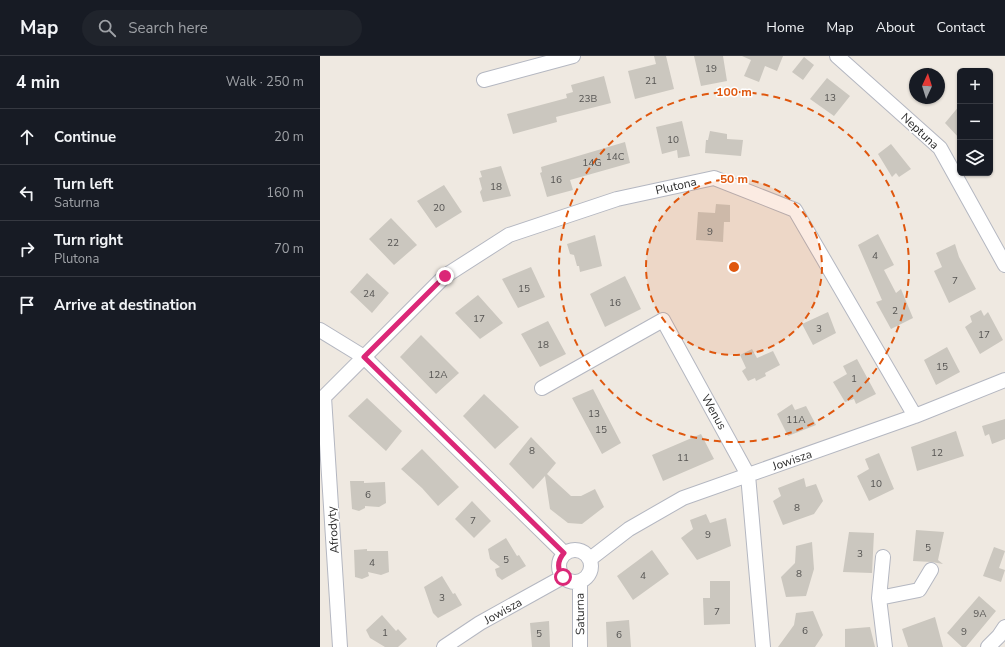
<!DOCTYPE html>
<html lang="en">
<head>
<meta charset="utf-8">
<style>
  body { margin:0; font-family:"Nunito Sans",sans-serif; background:#20242c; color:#f1f3f6 }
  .controls { position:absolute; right:12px; top:12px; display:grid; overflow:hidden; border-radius:6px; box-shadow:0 1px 3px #0004 }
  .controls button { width:36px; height:36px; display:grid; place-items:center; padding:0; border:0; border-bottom:1px solid #363941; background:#171b24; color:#f1f3f6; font:20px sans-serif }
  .compass { position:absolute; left:589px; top:12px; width:36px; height:36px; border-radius:50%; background:#171b24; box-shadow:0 1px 3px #0004; rotate:4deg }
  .stop { position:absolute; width:12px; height:12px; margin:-9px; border:3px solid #db2777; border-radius:50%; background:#fff }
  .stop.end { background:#db2777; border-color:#fff; box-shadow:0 1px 4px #0008 }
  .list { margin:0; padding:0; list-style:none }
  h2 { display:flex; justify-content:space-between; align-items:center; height:52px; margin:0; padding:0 16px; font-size:17px }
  h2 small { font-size:13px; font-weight:400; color:#9ea1a6 }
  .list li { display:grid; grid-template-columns:26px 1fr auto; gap:12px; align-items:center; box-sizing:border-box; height:56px; padding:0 16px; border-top:1px solid #363941 }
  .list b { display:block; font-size:15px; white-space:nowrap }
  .list p { margin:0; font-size:13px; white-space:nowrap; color:#9ea1a6 }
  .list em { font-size:13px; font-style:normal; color:#9ea1a6 }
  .icon { flex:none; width:22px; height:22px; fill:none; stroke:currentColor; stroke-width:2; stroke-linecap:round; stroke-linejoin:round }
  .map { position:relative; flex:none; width:685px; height:591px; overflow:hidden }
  header { display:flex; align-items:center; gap:24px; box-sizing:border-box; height:56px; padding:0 20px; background:#171b24; border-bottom:1px solid #363941 }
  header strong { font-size:19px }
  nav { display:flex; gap:22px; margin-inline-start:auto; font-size:14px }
  .search { width:280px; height:36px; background:#20242c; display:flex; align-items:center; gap:10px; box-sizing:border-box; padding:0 14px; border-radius:22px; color:#9ea1a6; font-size:15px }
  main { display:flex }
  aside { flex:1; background:#171b24 }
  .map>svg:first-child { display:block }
  .building { fill:#cbc7bf }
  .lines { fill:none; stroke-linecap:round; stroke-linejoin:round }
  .minor-casing { stroke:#b4b7c1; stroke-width:16 }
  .minor { stroke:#fff; stroke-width:14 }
  .route { stroke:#db2777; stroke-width:5 }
  .ring { fill:none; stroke:#df570e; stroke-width:2; stroke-dasharray:7 5 }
  .labels { text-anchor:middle; stroke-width:3; stroke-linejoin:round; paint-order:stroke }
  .number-label { font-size:10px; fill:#555452 }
  .street-label { font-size:12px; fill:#2e2e2e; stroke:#fff }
  .centre { fill:#df570e; stroke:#fff; stroke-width:2 }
  .ring-label { font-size:12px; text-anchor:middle; font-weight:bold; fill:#df570e; stroke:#fff; stroke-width:3; stroke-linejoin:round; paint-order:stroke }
</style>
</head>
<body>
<header>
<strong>Map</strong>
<div class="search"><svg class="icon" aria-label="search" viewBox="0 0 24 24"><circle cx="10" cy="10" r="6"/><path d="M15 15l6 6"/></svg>Search here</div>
<nav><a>Home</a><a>Map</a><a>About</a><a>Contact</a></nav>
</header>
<main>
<aside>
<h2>4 min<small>Walk · 250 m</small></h2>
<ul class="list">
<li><svg class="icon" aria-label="ahead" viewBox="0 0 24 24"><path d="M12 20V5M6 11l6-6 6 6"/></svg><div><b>Continue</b></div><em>20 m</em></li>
<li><svg class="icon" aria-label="left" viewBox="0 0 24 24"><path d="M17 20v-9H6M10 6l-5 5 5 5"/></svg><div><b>Turn left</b><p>Saturna</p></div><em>160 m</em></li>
<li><svg class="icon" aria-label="right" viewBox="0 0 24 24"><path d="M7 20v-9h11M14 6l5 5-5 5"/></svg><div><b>Turn right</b><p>Plutona</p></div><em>70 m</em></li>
<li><svg class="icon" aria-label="arrive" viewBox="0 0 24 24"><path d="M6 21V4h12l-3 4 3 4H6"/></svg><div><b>Arrive at destination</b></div></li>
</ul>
</aside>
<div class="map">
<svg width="685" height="591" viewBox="0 0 685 591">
  <rect width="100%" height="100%" fill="#efe9e1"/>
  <path class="building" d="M334 0H346L354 33 315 43 308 15 336 8Z
    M374 0H403L407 25 381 30Z
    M422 0H463L457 15 445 10 439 26 424 20 431 4Z
    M484 1 494 9 483 24 472 16Z
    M284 20 291 47 236 61 237 66 193 78 187 58 247 42 246 38 253 36 251 29Z
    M507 22 530 40 514 60 490 43Z
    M640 49V83L625 67Z
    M362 65 370 100 358 102 357 94 342 98 336 71Z
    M390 75 407 78V83L423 84 421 100 385 97 386 84H388Z
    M305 86 310 107 250 124 253 134 227 141 220 117 222 116 221 111Z
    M571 88 591 113 579 121 576 117 572 121 558 98Z
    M181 110 191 140 163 146 160 136 162 133 159 122 162 121 160 115Z
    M124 129 142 156 116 172 97 145Z
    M396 148 410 149V166H404L403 186 376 184 378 156 395 157Z
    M71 162 97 189 74 209 49 183Z
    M558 178 574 209 564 214 576 237 581 233 593 262 571 273 556 246 562 244 538 189Z
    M275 179 282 210 260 216 259 210H257L254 199 250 198 247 188Z
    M635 188 639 201 656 233 629 247 614 215 622 211 616 197Z
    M211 211 225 241 198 252 182 223Z
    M47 217 69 237 52 257 30 236Z
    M305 220 321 253 285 271 270 238Z
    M158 239 183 267 160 283 135 257Z
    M661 254 664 260 668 256 683 284 660 298 645 271 652 266 650 260Z
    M508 256 516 277 493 289 482 268Z
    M228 265 246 298 220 311 201 278Z
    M101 279 139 317 116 338 80 301Z
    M627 291 640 316 616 329 604 304Z
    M432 293 437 302 453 295 460 309 445 317 446 320 436 325 435 322 428 325 422 315 426 312 420 299Z
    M537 303 556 338 536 348 534 343 525 346 513 326 527 318 523 310Z
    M273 333 301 387 282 398 252 342Z
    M164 338 199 371 175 393 143 360Z
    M47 342 82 375 66 395 28 360Z
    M472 348 475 354 486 350 496 369 468 380 457 358Z
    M685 363V383L672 388 669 378 665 380 662 370Z
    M636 375 644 400 597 415 591 391Z
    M381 378 394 403 343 425 332 399Z
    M211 381 236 407 227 418 251 440H261L275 433 284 451 262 468 248 467 230 453 225 420 213 433 189 408Z
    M102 393 139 431 118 450 102 432 81 413Z
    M559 397 574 433 549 445 537 420 549 413 545 403Z
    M484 422 486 431 496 428 503 445 494 458 463 469 453 445 461 440 458 432Z
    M30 425H44V427L65 426 66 447 59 451 45 450V452L39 455 32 453Z
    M152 445 171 465 154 482 135 463Z
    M386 458 390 467 406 462 411 490 377 504 361 482 373 473 370 464Z
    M596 474 624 476 618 504 623 508 612 506 593 505Z
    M529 476 554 477 552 517 523 516Z
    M186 482 197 500 199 499 206 510 182 524 177 520 175 513 180 511 170 503 168 493Z
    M492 486 494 513 486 540 466 541 461 521 475 507 476 490Z
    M674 491 685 495 679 512 685 514 681 526 663 520Z
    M47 493V495H68L69 516 61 519 48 516 49 520 42 523 35 521 34 494Z
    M332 494 349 518 313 544 297 520Z
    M122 520 133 538 135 537 142 549 118 562 113 557 104 531Z
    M390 525H410V568L384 569 383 542H390Z
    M659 540 676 555 646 591H642L627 577Z
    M493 555 503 579 495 591H458L474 569 476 557Z
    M62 559 76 575 78 573 87 583 78 591H65L50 582 46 574Z
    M615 561 623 591H588L582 573Z
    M309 564 311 591H287L286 566Z
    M229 565 230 591H212L210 567Z
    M550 571 555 591H525V573Z"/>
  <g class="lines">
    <g class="minor-casing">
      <path id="minor" d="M517 0 620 92 685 209
        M164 24 253 0
        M0 274 44 301 244 497
        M222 332 343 264 428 419 443 591
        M239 510a16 16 0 1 1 32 0a16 16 0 1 1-32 0Z
        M270 503 309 473 363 442 595 360 685 324
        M260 526V591
        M559 542 563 501
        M20 591 4 341 125 220 189 179 297 143 394 122 475 154 595 360
        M124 591 160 567 243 521
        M565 591 559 542 599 534 611 514
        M668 591 679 580 685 571"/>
    </g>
    <use href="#minor" class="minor"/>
  </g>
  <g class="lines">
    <path class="route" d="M125 220 44 301 244 497C237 505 237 513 243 521"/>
  </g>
  <circle cx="414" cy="211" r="88" fill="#df570e" fill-opacity=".12"/>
  <g class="ring">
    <circle cx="414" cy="211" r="88"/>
    <circle cx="414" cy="211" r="175"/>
  </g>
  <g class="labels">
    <g class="number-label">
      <text x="391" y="16">19</text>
      <text x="331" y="28">21</text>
      <text x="510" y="45">13</text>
      <text x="268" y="46">23B</text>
      <text x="353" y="87">10</text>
      <text x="295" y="104">14C</text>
      <text x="272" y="110">14G</text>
      <text x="236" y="127">16</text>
      <text x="176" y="134">18</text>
      <text x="119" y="155">20</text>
      <text x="390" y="179">9</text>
      <text x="73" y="190">22</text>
      <text x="555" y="203">4</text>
      <text x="635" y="228">7</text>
      <text x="204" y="236">15</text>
      <text x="49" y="241">24</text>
      <text x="295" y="250">16</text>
      <text x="575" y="258">2</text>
      <text x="159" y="266">17</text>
      <text x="499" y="276">3</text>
      <text x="664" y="282">17</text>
      <text x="223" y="292">18</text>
      <text x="622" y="314">15</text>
      <text x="118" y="322">12A</text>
      <text x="534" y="326">1</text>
      <text x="274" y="361">13</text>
      <text x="476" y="367">11A</text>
      <text x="281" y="377">15</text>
      <text x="212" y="398">8</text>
      <text x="617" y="400">12</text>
      <text x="363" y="405">11</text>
      <text x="556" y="431">10</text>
      <text x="48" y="442">6</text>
      <text x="477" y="455">8</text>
      <text x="153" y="468">7</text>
      <text x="388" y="482">9</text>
      <text x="608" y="495">5</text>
      <text x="540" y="501">3</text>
      <text x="186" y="507">5</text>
      <text x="52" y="510">4</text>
      <text x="479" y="521">8</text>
      <text x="323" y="523">4</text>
      <text x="122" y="545">3</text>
      <text x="397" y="559">7</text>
      <text x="660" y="561">9A</text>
      <text x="485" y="578">6</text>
      <text x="644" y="579">9</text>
      <text x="65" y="580">1</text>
      <text x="219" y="581">5</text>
      <text x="299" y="582">6</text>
    </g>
    <g class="street-label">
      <text transform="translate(600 75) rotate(43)" y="4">Neptuna</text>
      <text transform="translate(356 130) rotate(-13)" y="4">Plutona</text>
      <text transform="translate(394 356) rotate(61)" y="4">Wenus</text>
      <text transform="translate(472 404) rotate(-19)" y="4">Jowisza</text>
      <text transform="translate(13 474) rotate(-94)" y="4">Afrodyty</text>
      <text transform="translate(183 555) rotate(-29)" y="4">Jowisza</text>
      <text transform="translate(260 558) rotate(-91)" y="4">Saturna</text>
    </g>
  </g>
  <circle cx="414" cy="211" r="6" class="centre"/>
  <g class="ring-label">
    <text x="414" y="40">100 m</text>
    <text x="414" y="127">50 m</text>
  </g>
</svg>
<div class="controls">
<button>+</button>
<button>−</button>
<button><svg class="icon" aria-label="layers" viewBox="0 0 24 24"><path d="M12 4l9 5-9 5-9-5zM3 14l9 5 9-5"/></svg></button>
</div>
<svg class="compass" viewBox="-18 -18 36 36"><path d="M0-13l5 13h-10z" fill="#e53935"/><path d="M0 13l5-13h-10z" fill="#9ea1a6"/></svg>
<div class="stop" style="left:243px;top:521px"></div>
<div class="stop end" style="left:125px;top:220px"></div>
</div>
</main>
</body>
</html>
